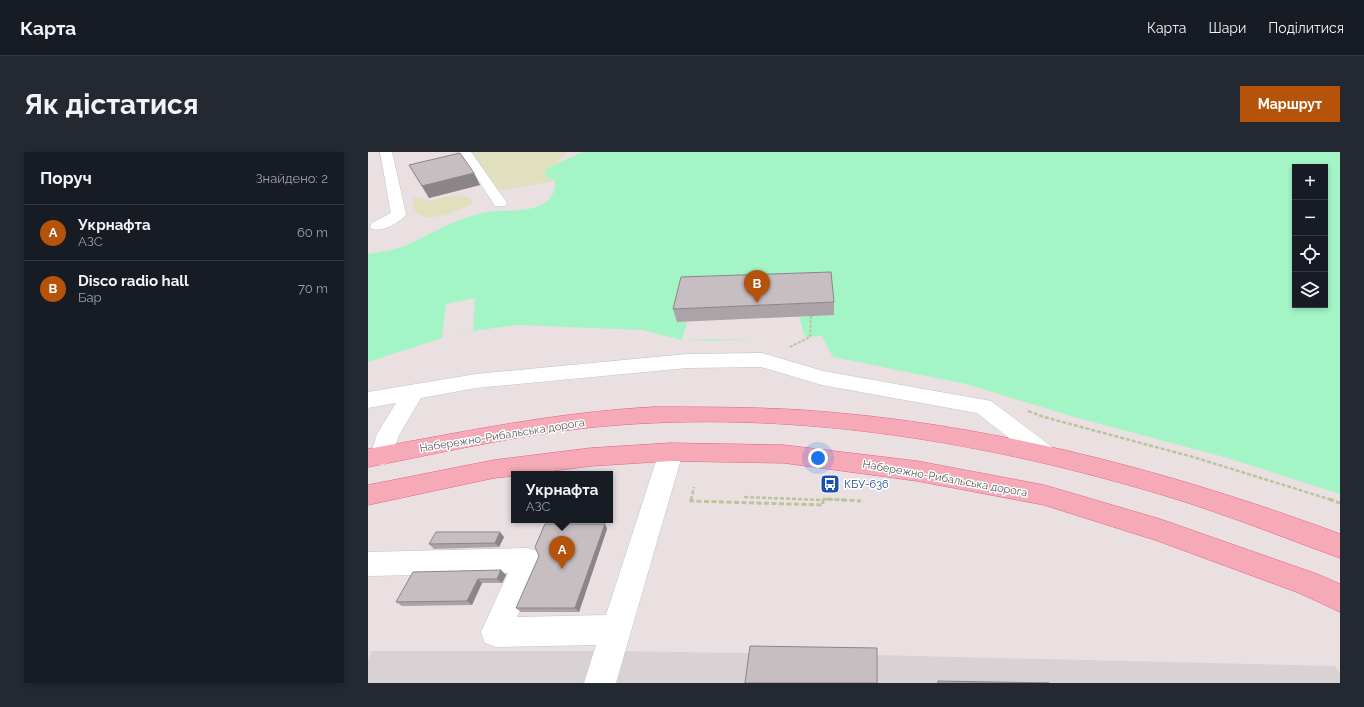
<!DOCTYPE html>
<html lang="uk">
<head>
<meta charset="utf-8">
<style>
  body { margin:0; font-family:Raleway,sans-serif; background:#242831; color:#f1f3f6 }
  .controls { position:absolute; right:12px; top:12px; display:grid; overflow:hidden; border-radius:0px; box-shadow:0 2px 6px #0003 }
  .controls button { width:36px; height:36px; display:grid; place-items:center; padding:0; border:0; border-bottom:1px solid #363941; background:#171b24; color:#f1f3f6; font:20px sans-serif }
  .you { position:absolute; left:450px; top:306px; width:14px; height:14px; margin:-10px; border:3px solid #fff; border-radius:50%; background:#1a73e8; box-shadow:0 0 0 6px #1a73e833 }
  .badge { display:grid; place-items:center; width:26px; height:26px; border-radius:50%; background:#b45309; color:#fff; font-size:13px; font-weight:700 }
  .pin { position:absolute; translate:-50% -33px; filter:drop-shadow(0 1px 2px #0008) }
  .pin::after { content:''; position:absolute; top:21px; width:14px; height:12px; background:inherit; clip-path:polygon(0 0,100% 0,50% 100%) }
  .popup { position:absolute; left:143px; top:319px; width:102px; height:52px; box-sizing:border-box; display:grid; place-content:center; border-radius:0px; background:#171b24; filter:drop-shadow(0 1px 3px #0005); font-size:13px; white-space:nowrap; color:#9ea1a6 }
  .popup b { font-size:15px; color:#f1f3f6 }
  .popup::after { content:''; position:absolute; left:50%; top:100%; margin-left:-8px; border:8px solid transparent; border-top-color:#171b24 }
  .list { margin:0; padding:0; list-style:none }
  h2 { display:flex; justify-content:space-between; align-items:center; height:52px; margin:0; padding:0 16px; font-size:17px }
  h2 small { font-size:13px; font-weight:400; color:#9ea1a6 }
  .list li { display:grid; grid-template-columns:26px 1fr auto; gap:12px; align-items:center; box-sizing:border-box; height:56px; padding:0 16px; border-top:1px solid #363941 }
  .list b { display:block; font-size:15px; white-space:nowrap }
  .list p { margin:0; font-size:13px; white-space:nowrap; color:#9ea1a6 }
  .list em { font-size:13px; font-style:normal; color:#9ea1a6 }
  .icon { flex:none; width:22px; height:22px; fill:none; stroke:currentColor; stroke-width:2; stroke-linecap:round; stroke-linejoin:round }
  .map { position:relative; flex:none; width:972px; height:531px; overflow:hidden; border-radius:0px }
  header { display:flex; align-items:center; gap:24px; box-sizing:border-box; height:56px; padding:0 20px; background:#171b24; border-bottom:1px solid #363941 }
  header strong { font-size:19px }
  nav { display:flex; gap:22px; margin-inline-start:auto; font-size:14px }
  .intro { display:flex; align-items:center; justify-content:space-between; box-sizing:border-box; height:96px; padding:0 24px }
  h1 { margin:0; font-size:28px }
  .button { padding:10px 18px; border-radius:0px; background:#b45309; color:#fff; font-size:14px; font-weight:700 }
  main { display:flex; gap:24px; padding:0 24px }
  aside { flex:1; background:#171b24; border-radius:0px; box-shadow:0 2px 6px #0003 }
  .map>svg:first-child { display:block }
  .industrial { fill:#d9d2d4 }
  .green { fill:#e0dfbe }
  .water { fill:#a4f5c6; fill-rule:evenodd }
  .pier { fill:#eae0e2 }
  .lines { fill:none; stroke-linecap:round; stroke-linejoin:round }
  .minor-casing { stroke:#bfc5c2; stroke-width:1 }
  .major-casing { stroke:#e26188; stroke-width:1 }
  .path-far2 { stroke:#bac59c; stroke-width:2; stroke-dasharray:3 1.5; stroke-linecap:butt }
  .path-far1 { stroke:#bac59c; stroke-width:2.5; stroke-dasharray:4 2; stroke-linecap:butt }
  .path { stroke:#bac59c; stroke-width:3; stroke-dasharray:5 2.5; stroke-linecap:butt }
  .minor { fill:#fff; fill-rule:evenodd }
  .major { fill:#f6a9b7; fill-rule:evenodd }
  .wall { fill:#aba3a7 }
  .shaded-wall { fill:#8b8588 }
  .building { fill:#c7bec2; stroke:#8b8588 }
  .labels { text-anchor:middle; stroke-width:3; stroke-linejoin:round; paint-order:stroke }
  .street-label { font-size:11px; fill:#595f5c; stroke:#fff }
  .transit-label { font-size:11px; fill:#164399; stroke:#fff; text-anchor:start }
</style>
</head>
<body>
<header>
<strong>Карта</strong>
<nav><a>Карта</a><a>Шари</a><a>Поділитися</a></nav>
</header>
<div class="intro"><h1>Як дістатися</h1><a class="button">Маршрут</a></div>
<main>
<aside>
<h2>Поруч<small>Знайдено: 2</small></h2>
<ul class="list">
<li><span class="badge">A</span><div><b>Укрнафта</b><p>АЗС</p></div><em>60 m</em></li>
<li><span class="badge">B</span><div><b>Disco radio hall</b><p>Бар</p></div><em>70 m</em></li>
</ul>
</aside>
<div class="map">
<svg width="972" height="531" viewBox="0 0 972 531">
  <rect width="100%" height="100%" fill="#eae0e2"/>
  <path class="industrial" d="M4 499H242L508 503 967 514 972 522V531H0V507Z"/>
  <path class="green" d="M102 0H199L190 8 189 12 180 16 179 25 187 29C169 31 146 38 129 37Z
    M88 43 97 44 103 47 104 51C92 61 39 79 46 46L51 45 59 49Z"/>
  <path class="water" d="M214 0H972V342L856 305 706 265 598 232 465 205 454 184 341 189 314 188 274 178 148 173 106 179 74 186 0 210V102C13 100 27 98 39 93 67 80 89 65 121 60 138 57 159 61 175 52 184 47 187 39 187 29L179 25 177 21 180 16ZM927 15H957V153H927Z"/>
  <path class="pier" d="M316 138 443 164 431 165 437 186 314 188 319 170 309 169Z
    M107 146 105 179 74 186 78 152Z"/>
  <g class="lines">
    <g class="minor-casing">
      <path id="minor" d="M12 0H24L38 62C32 71 15 80 4 77L2 74 4 71 23 61Z
        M90 0H103L139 51 137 54H127L102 15Z
        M394 201 455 219 623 249 684 295 688 301 684 307 676 310 668 307 609 261 454 233 393 215 319 216 108 236 53 246 31 283 22 310 14 313 6 310 2 304 9 282 28 251 0 256V240L108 222 319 202Z
        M303 291 311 294 315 300 248 531H216L228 493 128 495 117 491 113 480 140 421 0 424V400L159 396 169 399 173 408 149 465 238 463 291 300 295 294Z"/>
    </g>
    <g class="major-casing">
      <path id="major" d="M286 255C335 255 385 255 434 258 612 270 788 315 956 376L972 382V406C914 385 857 362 798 344 622 291 435 259 251 273 166 279 83 299 0 315V297C95 280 189 260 286 255Z
        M303 291 416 293 549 309 676 333 792 367 949 422 972 432V460L931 441 790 389 676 353 549 329 416 311 303 309 223 314 161 322H146V324L126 326 0 353V333L126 308 223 296Z"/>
    </g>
    <path class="path-far2" d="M422 195 442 185 443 164"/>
    <path class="path-far1" d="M660 259 676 265 825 305 964 348
      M376 345 455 348
      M455 347 478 348
      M323 348 326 335"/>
    <path class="path" d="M323 347V349L455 353V347
      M459 347 493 349
      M961 347 972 351"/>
    <use href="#minor" class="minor"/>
    <use href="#major" class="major"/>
  </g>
  <path class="wall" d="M41 13 106 21 112 33 61 46Z
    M466 150V163L309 170 305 157Z
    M237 372 239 377 211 460H153L148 456Z
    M136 385 131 395 66 397 61 392Z
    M133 418 138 423 134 431H114L104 453 34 454 28 450Z"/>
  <path class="shaded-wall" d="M106 21 112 33 61 46 54 34Z
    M237 372 239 377 211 460 207 456Z
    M132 380 136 385 131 395 127 391Z
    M133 418 138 423 134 431 129 427Z
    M110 427 114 431 104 453 99 449Z"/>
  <path class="building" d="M92 1 106 21 54 34 41 13Z
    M463 120 466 150 305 157 313 125Z
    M177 372H237L207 456H148L171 404 167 395Z
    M68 380H132L127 391 61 392Z
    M133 418 129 427H110L99 449 28 450 45 420Z
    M382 494 509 496V531H377Z
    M570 529 681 531H570Z"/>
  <defs>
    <g id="bus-square" transform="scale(1)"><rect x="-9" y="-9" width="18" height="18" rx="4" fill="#1a4fb4" stroke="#fff"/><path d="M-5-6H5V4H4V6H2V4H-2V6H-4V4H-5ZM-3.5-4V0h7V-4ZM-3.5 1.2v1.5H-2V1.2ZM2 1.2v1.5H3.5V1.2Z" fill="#fff"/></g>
  </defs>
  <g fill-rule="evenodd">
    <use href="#bus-square" x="462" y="332"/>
  </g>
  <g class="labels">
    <g class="street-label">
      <text transform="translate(134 283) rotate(-9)" y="4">Набережно-Рибальська дорога</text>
      <text transform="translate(577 326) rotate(10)" y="4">Набережно-Рибальська дорога</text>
    </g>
    <g class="transit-label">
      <text x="476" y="336">КБУ-636</text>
    </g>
  </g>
</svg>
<div class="controls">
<button>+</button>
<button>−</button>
<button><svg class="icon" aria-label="locate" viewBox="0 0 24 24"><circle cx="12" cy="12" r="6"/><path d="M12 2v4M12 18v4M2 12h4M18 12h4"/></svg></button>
<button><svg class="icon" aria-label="layers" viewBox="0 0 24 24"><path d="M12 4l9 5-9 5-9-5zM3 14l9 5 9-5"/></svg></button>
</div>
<div class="you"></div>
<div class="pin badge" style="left:194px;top:417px">A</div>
<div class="popup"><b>Укрнафта</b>АЗС</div>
<div class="pin badge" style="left:389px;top:151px">B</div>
</div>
</main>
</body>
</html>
